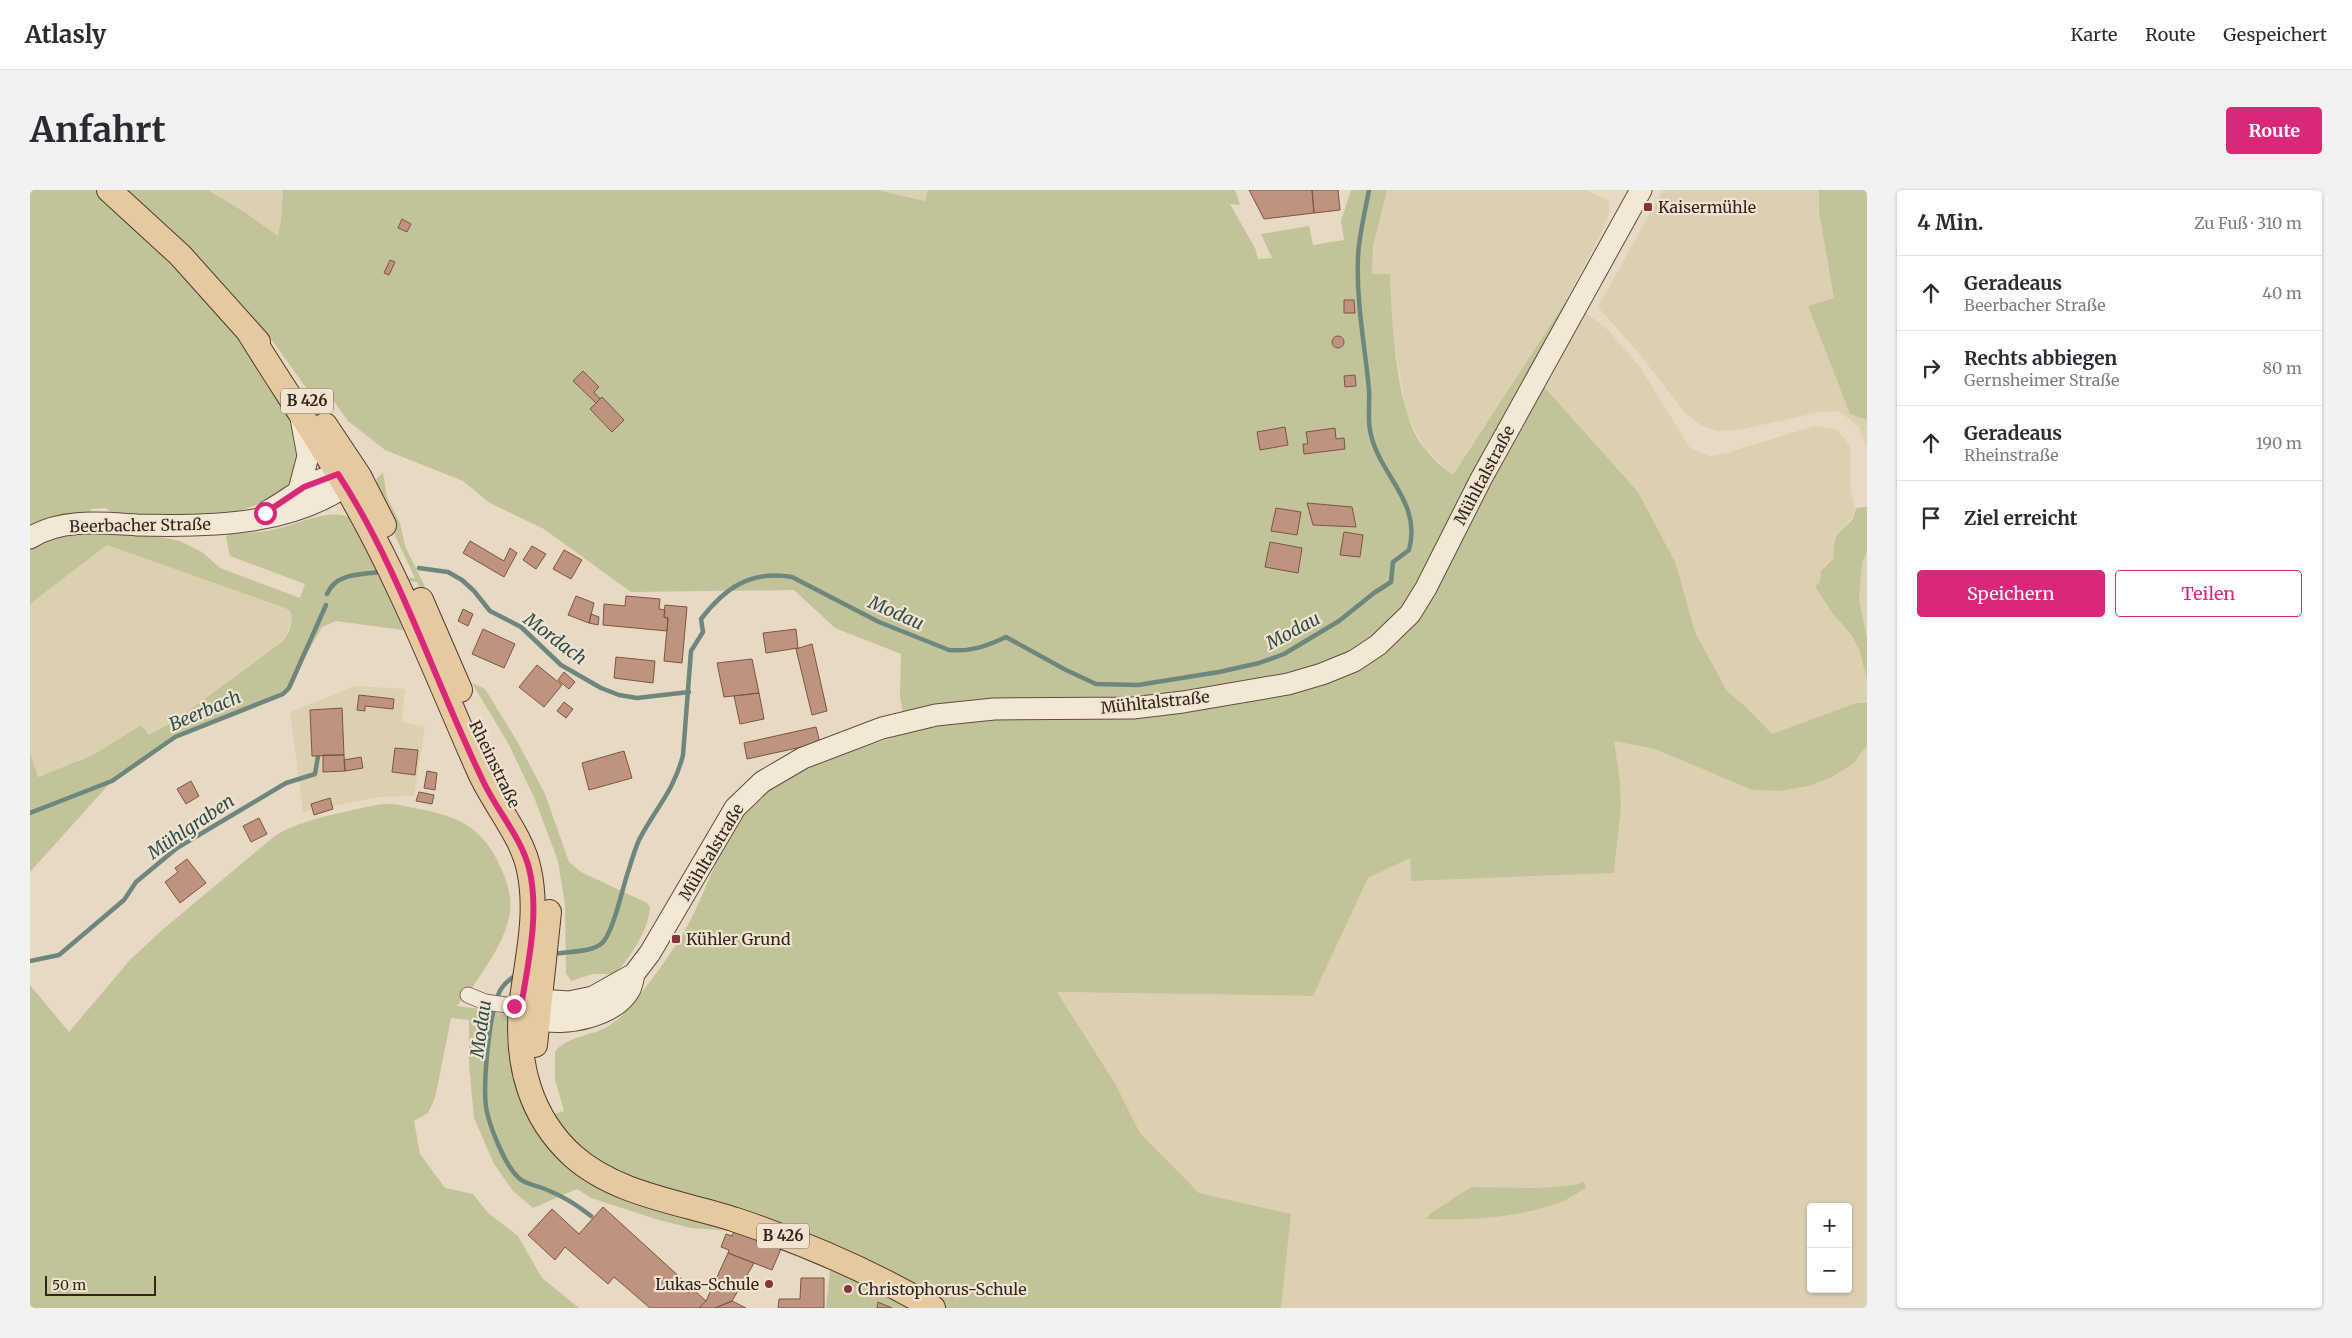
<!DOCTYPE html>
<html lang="de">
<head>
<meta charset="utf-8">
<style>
  body { margin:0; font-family:Merriweather,serif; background:#f2f2f3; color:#2b2b33 }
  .controls { position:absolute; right:15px; bottom:15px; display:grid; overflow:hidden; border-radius:5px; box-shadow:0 1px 4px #0004 }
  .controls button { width:45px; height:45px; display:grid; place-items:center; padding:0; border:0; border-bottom:1px solid #e1e1e2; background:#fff; color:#2b2b33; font:25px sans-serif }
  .scale { position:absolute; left:15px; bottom:12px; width:111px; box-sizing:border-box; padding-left:5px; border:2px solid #31251e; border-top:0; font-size:14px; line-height:18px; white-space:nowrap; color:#31251e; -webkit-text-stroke:4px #f0e4d1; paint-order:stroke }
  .stop { position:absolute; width:15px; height:15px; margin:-11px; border:4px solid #db2777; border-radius:50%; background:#fff }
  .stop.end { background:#db2777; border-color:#fff; box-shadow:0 1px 5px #0008 }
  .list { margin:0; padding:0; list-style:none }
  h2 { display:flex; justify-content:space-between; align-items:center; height:65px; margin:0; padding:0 20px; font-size:21px }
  h2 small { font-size:16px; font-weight:400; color:#7c7c81 }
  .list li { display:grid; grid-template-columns:32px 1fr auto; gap:15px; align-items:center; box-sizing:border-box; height:75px; padding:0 20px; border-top:1px solid #e1e1e2 }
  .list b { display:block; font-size:19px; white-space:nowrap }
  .list p { margin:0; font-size:16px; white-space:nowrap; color:#7c7c81 }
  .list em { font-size:16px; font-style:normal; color:#7c7c81 }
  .actions { display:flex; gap:10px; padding:15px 20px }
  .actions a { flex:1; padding:11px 0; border:1px solid #db2777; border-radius:5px; text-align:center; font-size:18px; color:#db2777 }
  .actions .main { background:#db2777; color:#fff }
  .icon { flex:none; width:28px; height:28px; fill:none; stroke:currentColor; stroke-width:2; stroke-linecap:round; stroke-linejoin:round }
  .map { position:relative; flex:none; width:1837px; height:1118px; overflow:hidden; border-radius:5px }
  header { display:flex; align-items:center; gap:30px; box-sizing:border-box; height:70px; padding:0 25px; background:#fff; border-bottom:1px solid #e1e1e2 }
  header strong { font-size:24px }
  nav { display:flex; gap:28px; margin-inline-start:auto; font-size:18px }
  .intro { display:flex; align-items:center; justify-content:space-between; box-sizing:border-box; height:120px; padding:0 30px }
  h1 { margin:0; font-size:35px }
  .button { padding:12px 22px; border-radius:5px; background:#db2777; color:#fff; font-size:18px; font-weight:700 }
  main { display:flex; gap:30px; padding:0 30px }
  aside { flex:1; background:#fff; border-radius:5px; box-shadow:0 1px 4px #0004 }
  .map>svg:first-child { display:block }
  .farmland { fill:#dbd1b1; fill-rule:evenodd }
  .green { fill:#c2c399 }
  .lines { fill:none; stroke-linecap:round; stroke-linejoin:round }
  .stream { stroke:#6d877e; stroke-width:4.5 }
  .building { fill:#c0937e; stroke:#7b5545 }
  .street-casing { stroke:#7f6b5c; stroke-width:17 }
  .secondary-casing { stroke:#614d3f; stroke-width:23 }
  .primary-casing { stroke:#4d3b30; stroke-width:26 }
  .street { stroke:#f3e7d5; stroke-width:15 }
  .secondary { stroke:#f3e7d5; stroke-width:21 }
  .primary { stroke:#e6c99f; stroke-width:24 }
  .route { stroke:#db2777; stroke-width:6 }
  .poi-dot { fill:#85343c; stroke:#f0e4d1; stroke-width:2 }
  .labels { text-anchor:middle; stroke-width:4.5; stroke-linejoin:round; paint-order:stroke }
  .shield { fill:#f0e4d1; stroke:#6a5e54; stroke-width:1 }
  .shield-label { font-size:15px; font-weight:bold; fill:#31251e }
  .poi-label { font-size:16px; fill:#31251e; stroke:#f0e4d1; text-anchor:start }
  .street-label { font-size:16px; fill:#31251e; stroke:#f0e4d1 }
  .water-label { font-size:18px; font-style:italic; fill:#2f4e4a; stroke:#f0e4d1 }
</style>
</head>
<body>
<header>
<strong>Atlasly</strong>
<nav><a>Karte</a><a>Route</a><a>Gespeichert</a></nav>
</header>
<div class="intro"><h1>Anfahrt</h1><a class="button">Route</a></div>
<main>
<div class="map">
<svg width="1837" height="1118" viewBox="0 0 1837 1118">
  <rect width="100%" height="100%" fill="#e7d9c3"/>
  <path class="farmland" d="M178 0H253L251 30 248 47 216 23Z
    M847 0H898L895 11Z
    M1357 0H1556L1579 11V24L1571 44 1534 114 1423 285 1394 258 1376 223 1363 146 1360 85H1342L1343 57Z
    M1633 0H1789V22L1804 108 1778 116 1820 224 1837 230V258L1829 237 1809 221 1790 222 1708 240 1689 241 1674 237 1656 224 1607 161 1568 117Z
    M1555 122 1578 140 1610 177 1660 258 1681 266 1697 263 1784 236 1805 239 1820 255 1821 303 1826 323 1803 352 1804 369 1795 375 1790 386 1803 424 1820 443 1829 459 1837 490V513H1826L1742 544 1716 517 1697 501 1665 442 1646 374 1506 187Z
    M77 355 255 418 260 421 262 434 252 452 146 530 119 545 111 535 63 565 7 587 0 563V414Z
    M1837 362V448L1829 409 1832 372Z
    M326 496 375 499 372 532 395 537 384 606 348 607 273 622 260 522Z
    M1584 551 1625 559 1722 600 1750 601 1779 596 1824 573 1837 555V1118H1251L1261 1025 1169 1003 1110 943 1086 895 1027 802 1283 806 1338 688 1380 668 1381 691 1584 683 1591 618 1590 591ZM1553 991 1556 998 1540 1007 1437 1029 1441 997 1506 998 1544 995ZM1781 1017H1818V1099H1781Z"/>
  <path class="green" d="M0 0H178L216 23 248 46 251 30 253 0H847L895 11 898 0H1205L1210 15 1200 14 1225 58 1228 69 1242 68 1231 44 1279 36 1283 55 1314 50 1311 31 1321 0H1357L1343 57 1342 84H1360C1362 130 1365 223 1395 259 1402 268 1413 278 1423 285L1534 114 1550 111 1506 188 1608 302 1646 374 1665 442 1697 501 1716 517 1742 544 1826 513H1837V555L1824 573 1802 587 1779 596 1750 601 1722 600 1625 559 1584 551 1590 591 1591 618 1584 683 1381 691 1380 668 1338 688 1283 806 1027 802 1086 895 1110 943 1169 1003 1261 1024 1251 1118H796L800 1080 704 1041 661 1038 629 1030 561 1008 547 999 503 1018 483 1001 464 974 444 928 439 874V830L421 828 405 908 398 923 384 931 390 964 415 998 443 1004 458 1023 488 1046 512 1088 549 1118H0V795L39 842 100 770 131 741 246 645C267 633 291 627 314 622 329 619 344 614 359 614 369 614 379 617 389 619 427 626 452 637 469 674 476 688 482 705 480 721 476 753 453 779 438 805L435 804 427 816 452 819 479 826C477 863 484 897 500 931L534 921 525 889V862C535 847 560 846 575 838 586 832 593 825 601 816 622 790 641 764 658 735 682 691 695 630 738 600 780 570 830 561 877 542L870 507 871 464 805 438 764 400 601 402 514 339 460 313 433 291 355 260 318 231 298 203 301 219 295 224 244 153 226 132 208 149C229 181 259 218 268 255 280 299 222 321 187 325 153 329 118 325 84 326L76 318 61 319 59 333 150 351 172 362 190 378 270 408 275 394 200 366 196 347 199 344C213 343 228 343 242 340 269 335 300 315 326 330L357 386 385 388 345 303 347 288 353 283 357 307 370 333 375 356 402 411 410 440 387 392 358 389 376 437 373 440 306 431 292 437 255 502 145 547 82 591 0 682V563L8 587 63 565 111 535 119 545 146 530 252 452C260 442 264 433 260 421L255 418 77 355 0 414Z
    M1789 0H1837V230L1820 224 1778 116 1804 108 1789 22Z
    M1837 317V362L1832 372 1829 409 1837 448V490L1829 459 1820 443 1803 424 1785 396 1790 391 1791 381 1804 368C1799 336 1825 340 1826 318Z
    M442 493 455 499 487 551 515 604 539 672 551 682 617 713 620 717C619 740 599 769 585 784H563L541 791 536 783 535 715 528 671 504 607 478 553Z
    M1554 991 1556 998C1547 1003 1538 1010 1528 1013 1490 1027 1438 1031 1397 1029L1400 1024 1441 997 1506 998 1544 995Z"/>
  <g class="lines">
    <path class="stream" d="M389 378 418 382 432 390 444 401 460 421 491 437 531 475 571 498 589 505 607 508 659 502
      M297 404C306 383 329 385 349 382
      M0 623 82 591 145 547 253 504 259 498 296 415
      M523 764C538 761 559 763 571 754 583 745 593 695 599 679 602 669 605 659 609 650 625 619 644 601 653 565L661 461 673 442 671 429C695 398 720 380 762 387L849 432 919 460C941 462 957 456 976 447L1036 480 1066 494 1108 495 1189 482 1229 473 1254 464 1309 431 1344 403 1361 392 1363 372 1379 360C1392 312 1351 287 1341 245 1337 231 1340 214 1339 200 1335 156 1326 112 1328 67 1329 45 1335 22 1339 0
      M0 771 29 765 94 710 106 692 147 658 256 593 285 584 288 566
      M488 784C481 788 475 793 471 799 459 819 453 893 456 917 459 935 475 977 490 989 496 994 508 996 515 999 533 1006 546 1014 561 1026"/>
  </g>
  <path class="building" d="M1219 0H1282L1284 23 1234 29Z
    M1282 0H1308L1310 20 1284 23Z
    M372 29 381 34 377 42 368 38Z
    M360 70 365 72 359 85 354 83Z
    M1314 110H1324L1325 123H1314Z
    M1302 152a6 6 0 1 1 12 0a6 6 0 1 1-12 0Z
    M553 181 569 197 564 202 570 209 566 213 543 191Z
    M1325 185 1326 196 1315 197 1314 186Z
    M572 207 594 230 582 242 560 219Z
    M1255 237 1258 255 1230 260 1227 242Z
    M1305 238 1306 249 1314 248 1315 259 1274 264 1273 254H1278L1276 242Z
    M1277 313 1322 317 1326 337 1283 335Z
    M1246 318 1271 322 1267 345 1241 341Z
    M1314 342 1333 345 1330 367 1310 365Z
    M440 351 474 371 480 358 487 363 474 387 433 363Z
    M1240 352 1272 358 1268 383 1235 377Z
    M502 356 516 364 506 379 493 370Z
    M534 360 552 370 541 389 523 379Z
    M546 406 564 413 559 433 538 425Z
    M596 406 630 409 629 419 635 420 634 427 638 428 637 441 573 435 574 414 595 416Z
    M635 415 657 417 652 473 634 471 638 428 634 427Z
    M433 419 443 424 438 436 428 431Z
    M561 424 569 427 568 435 559 433Z
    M453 439 485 454 474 478 442 464Z
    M766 439 768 458 736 463 733 443Z
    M782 454 797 521 782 525 766 459Z
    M586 467 625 471 623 493 584 488Z
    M722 469 729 503 694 507 687 473Z
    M507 475 532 495 514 517 489 497Z
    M534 482 545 492 539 499 528 490Z
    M729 503 734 529 710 534 704 506Z
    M329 505 364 509 363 519 335 516V521L327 520Z
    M534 512 543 519 536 528 527 521Z
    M312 518 314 565 282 566 280 520Z
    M786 537 790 553 717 569 714 553Z
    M365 558 388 560 385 585 362 582Z
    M594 561 602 588 559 600 552 573Z
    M293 565H314L315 581 293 582Z
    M331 567 333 578 315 581 314 570Z
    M397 581 407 583 405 600 394 598Z
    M161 591 169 606 156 614 147 599Z
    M389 602 404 605 402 614 386 611Z
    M300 608 303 619 284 625 281 614Z
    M229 628 237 644 221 652 213 636Z
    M157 669 176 693 150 713 135 692 148 682 145 678Z
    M573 1017 676 1111 669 1118H620L584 1087 578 1094 535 1057 525 1070 498 1045 522 1019 549 1044Z
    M704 1041 751 1059 742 1080 698 1063 699 1060 691 1057 696 1044 702 1046Z
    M698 1063 724 1073 702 1111 685 1118H669L676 1111Z
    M771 1088H794V1118H748L749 1109H770Z
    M702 1111 716 1118H685Z
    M848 1112 862 1118H847Z"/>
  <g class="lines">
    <g class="street-casing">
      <path id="street" d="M438 805 455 812 491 817"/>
    </g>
    <g class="secondary-casing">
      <path id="secondary" d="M269 300 278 266 271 228
        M238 321C271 303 285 282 326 285
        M0 348C31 328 73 333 107 335 182 337 269 336 329 286
        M604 784C603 789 602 795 600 799 586 826 534 837 507 829 501 827 496 821 491 817L509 810 539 812 563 807 604 784 620 763 705 618 732 592 773 568 852 538 906 525 964 519 1103 518 1153 512 1258 494 1292 484 1324 471 1348 455 1380 424 1396 398 1451 289 1611 0"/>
    </g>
    <g class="primary-casing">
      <path id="primary" d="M79 0 150 65 228 152
        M218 141C250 193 285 244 316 297 369 387 407 486 449 581 464 615 492 645 499 680 509 726 496 772 491 817 486 873 500 927 543 966 587 1005 651 1012 706 1030 775 1053 840 1081 903 1118
        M295 235 329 286 354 335
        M391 410 430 500
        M505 855 519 722"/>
    </g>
    <use href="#street" class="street"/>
    <use href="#secondary" class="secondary"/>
    <use href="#primary" class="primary"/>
  </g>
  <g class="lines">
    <path class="route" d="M235 323 274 297 308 284C370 379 405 493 455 595 469 623 491 648 499 678 510 723 498 773 491 817L484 816"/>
  </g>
  <g class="poi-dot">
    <rect x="1613" y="12" width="10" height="10" rx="2.5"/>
    <rect x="641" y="744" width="10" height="10" rx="2.5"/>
    <circle cx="739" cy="1094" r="5"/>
    <circle cx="818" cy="1099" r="5"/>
  </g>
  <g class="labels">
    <g class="shield">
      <rect x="251" y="198.5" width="52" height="25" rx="4"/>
      <rect x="727" y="1033.5" width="52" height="25" rx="4"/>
    </g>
    <g class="shield-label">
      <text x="277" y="216">B 426</text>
      <text x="753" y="1051">B 426</text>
    </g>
    <g class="poi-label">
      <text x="1628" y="23">Kaisermühle</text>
      <text x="656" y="755">Kühler Grund</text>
      <text x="729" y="1100" text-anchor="end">Lukas-Schule</text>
      <text x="828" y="1105">Christophorus-Schule</text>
    </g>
    <g class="street-label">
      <text transform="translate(1454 285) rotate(-62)" y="6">Mühltalstraße</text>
      <text transform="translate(110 335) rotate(-1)" y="6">Beerbacher Straße</text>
      <text transform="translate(1125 512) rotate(-6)" y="6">Mühltalstraße</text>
      <text transform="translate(465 574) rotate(64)" y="6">Rheinstraße</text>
      <text transform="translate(681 662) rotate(-59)" y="6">Mühltalstraße</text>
    </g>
    <g class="water-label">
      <text transform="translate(866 423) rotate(24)" y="6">Modau</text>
      <text transform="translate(1263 441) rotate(-28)" y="6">Modau</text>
      <text transform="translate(525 449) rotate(37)" y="6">Mordach</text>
      <text transform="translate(175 521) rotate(-23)" y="6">Beerbach</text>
      <text transform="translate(161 637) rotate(-34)" y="6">Mühlgraben</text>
      <text transform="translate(451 839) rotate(-82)" y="6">Modau</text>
    </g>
  </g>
</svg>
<div class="controls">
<button>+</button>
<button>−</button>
</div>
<div class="scale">50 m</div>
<div class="stop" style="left:235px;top:323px"></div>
<div class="stop end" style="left:484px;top:816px"></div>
</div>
<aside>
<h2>4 Min.<small>Zu Fuß · 310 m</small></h2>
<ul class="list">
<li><svg class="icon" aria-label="ahead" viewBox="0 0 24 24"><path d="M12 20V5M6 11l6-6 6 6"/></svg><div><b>Geradeaus</b><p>Beerbacher Straße</p></div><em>40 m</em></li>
<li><svg class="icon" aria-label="right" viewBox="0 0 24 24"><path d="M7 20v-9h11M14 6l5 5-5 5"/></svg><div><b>Rechts abbiegen</b><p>Gernsheimer Straße</p></div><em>80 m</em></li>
<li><svg class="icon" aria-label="ahead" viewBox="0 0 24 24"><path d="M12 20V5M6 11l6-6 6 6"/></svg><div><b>Geradeaus</b><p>Rheinstraße</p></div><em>190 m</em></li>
<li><svg class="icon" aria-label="arrive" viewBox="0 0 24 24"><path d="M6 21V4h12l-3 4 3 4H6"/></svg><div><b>Ziel erreicht</b></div></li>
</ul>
<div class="actions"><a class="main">Speichern</a><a>Teilen</a></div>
</aside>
</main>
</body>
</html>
